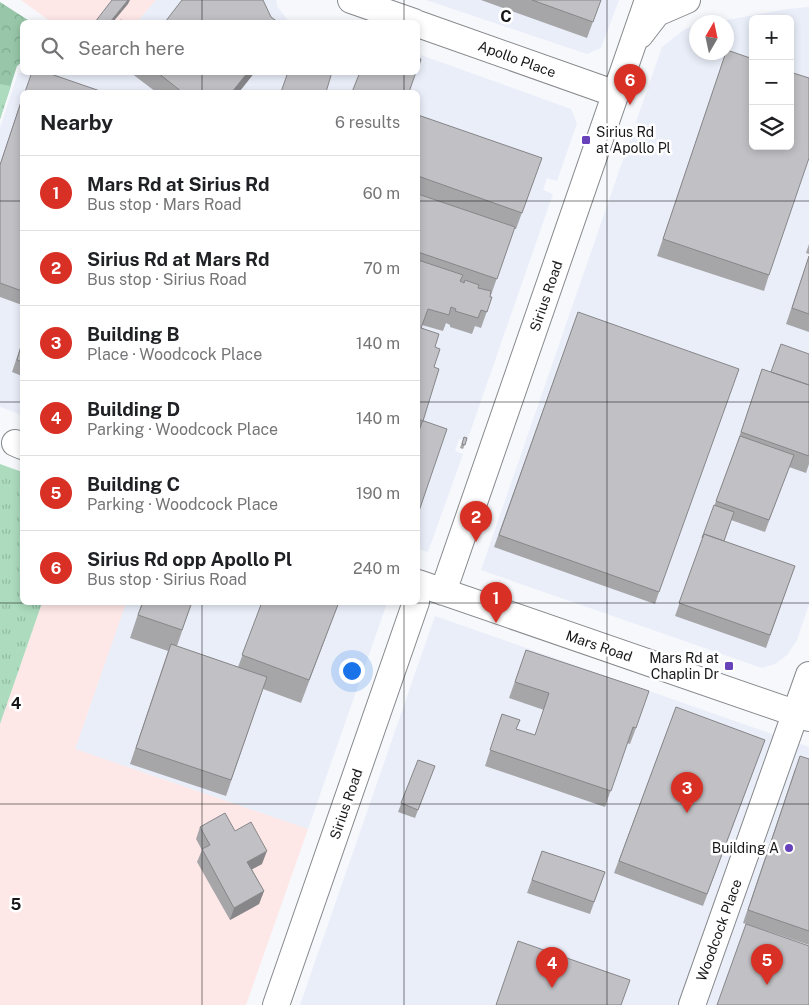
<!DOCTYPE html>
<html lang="en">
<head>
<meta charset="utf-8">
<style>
  body { margin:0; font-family:"Public Sans",sans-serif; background:#f2f2f2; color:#202124 }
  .controls { position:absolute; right:15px; top:15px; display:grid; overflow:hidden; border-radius:8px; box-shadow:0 2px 8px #0003 }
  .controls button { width:45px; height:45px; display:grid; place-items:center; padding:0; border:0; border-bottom:1px solid #e0e0e0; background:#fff; color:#202124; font:25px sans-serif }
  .compass { position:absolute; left:689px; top:15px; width:45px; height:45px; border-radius:50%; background:#fff; box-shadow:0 2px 8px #0003; rotate:9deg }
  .you { position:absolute; left:351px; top:670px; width:18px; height:18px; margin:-12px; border:4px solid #fff; border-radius:50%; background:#1a73e8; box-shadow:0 0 0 8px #1a73e833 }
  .badge { display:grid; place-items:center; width:32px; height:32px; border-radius:50%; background:#d93025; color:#fff; font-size:16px; font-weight:700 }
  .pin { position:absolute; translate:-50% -41px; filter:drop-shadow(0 1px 2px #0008) }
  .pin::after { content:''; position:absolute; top:26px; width:18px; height:15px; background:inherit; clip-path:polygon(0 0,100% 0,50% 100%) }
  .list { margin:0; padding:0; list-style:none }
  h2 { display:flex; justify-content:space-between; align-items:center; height:65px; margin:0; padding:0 20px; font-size:21px }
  h2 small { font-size:16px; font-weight:400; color:#757577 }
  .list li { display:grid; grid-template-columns:32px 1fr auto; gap:15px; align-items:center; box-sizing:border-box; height:75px; padding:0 20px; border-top:1px solid #e0e0e0 }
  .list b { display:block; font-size:19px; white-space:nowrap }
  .list p { margin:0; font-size:16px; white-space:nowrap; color:#757577 }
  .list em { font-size:16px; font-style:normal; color:#757577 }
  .icon { flex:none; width:28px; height:28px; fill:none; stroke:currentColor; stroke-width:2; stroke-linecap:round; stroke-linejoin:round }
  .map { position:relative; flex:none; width:809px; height:1005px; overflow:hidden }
  .search { position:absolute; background:#fff; box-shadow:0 2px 8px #0003; left:20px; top:20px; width:400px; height:55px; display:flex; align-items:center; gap:12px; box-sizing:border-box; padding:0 18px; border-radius:8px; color:#757577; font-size:19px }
  .panel { position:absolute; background:#fff; box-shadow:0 2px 8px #0003; left:20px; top:90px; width:400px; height:515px; border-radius:8px }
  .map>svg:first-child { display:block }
  .built { fill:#e9eef9; fill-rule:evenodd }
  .industrial { fill:#fee8e7 }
  .forest { fill:url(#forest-crowns) }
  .park { fill:url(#park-tufts) }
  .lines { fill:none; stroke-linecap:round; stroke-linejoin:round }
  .minor-casing { stroke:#87898c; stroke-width:28 }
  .minor { stroke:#fff; stroke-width:26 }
  .wall { fill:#a6a6a9 }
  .shaded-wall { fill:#87878a }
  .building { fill:#c1c1c5; stroke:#87878a }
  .grid { fill:none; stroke:#18181a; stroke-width:1; stroke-opacity:0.55 }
  .poi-dot { fill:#6742bb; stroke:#fff; stroke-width:2 }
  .labels { text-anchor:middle; stroke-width:5; stroke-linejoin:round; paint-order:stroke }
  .street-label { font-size:14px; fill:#18181a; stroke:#fff }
  .poi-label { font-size:14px; fill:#18181a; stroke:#fff; text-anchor:end }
  .grid-label { font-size:16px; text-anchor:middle; font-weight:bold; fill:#18181a; stroke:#fff; stroke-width:5; stroke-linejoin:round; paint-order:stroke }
</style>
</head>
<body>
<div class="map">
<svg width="809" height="1005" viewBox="0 0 809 1005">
  <defs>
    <pattern id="forest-crowns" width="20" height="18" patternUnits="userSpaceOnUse" patternTransform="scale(1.25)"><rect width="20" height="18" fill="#97c7a8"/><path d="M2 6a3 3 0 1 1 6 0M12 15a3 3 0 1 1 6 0" fill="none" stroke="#81aa90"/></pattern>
    <pattern id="park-tufts" width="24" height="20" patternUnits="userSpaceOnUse" patternTransform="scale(1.25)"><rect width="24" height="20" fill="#acdbbd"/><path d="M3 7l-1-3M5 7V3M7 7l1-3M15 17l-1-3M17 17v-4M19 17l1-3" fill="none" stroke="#93bba2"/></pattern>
  </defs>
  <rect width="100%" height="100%" fill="#f6f8fc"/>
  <path class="built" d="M156 0H276L277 6 289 22H137Z
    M426 0H619L601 48 587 54Z
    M809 7V604L797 640 787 655 775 664 762 668 481 570 662 47 685 29 696 26V52H726V22H716L787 9ZM753 19H790V146H753Z
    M418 54 571 109 577 123 557 181 547 178 543 190 553 194 467 441 459 439 455 451 463 454 428 552 418 549V92H22V415L0 407V128L18 73 418 72Z
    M126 603H387L308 829 75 749Z
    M435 616 809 747V1005H300Z"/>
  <path class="industrial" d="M21 0H156L137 22H51Z
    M42 603H126L75 749 308 829 246 1005H0V724Z"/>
  <path class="forest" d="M0 2 31 22H22V62L17 66 0 119Z"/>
  <path class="park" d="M0 84 11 86 0 119Z
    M0 464 22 472V602L42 603 0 724Z"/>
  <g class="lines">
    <g class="minor-casing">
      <path id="minor" d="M351 0 414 22
        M418 24 616 94
        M640 35 657 13 687 0
        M15 443 22 446
        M418 583 809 718
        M443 592 648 0
        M276 1005 416 602
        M692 1005 809 675"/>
    </g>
    <use href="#minor" class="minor"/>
  </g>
  <path class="wall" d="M481 0H601L587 38Z
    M726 52 769 275 764 291 657 256Z
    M132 72H255L239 92H156L131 73Z
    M22 98V305L0 297V164Z
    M418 115 542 158 516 229H514L491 295H490V297H492L481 328 475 326 472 334 450 327V325L446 323 443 331 422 325 421 328 435 347 434 367 439 369 422 422 418 514Z
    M809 244V254L806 253Z
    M809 256V332L786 324Z
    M578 312 659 592 655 604 494 547Z
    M22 342V376L12 372Z
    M809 354V464L806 473 789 467 765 532 731 520 724 541 795 566 766 648 675 616 716 501 736 446 762 369 771 372Z
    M464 437 467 438 463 449 460 448Z
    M142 602H192L177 646 238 667 262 602H339L301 703 263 689 226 796 130 764 168 651 130 638Z
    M526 650 636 728 630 744 627 743 605 807 485 766 502 714 516 729 535 735 544 710 509 698Z
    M676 707 765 740 703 906 614 873Z
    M809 759V945L743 923 795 769Z
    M418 760 435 766 415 818 398 812Z
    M200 827 235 831 262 864 252 869 264 891 259 904 230 920 197 862 202 850 196 839Z
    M542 851 605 872 590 914 527 893Z"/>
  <path class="shaded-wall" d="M128 0H130L128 4 113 22H110Z
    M248 72H255L239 92H232Z
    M267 851 262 864 243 874 247 862Z
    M264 891 259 904 230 920 234 908Z"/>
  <path class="building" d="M112 0H128L110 22H95Z
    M182 0H263L271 17 278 22H165Z
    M532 0H601L593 22Z
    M121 20 125 22H117Z
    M727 50 753 59V146H790V72L809 78V158L769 275 663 239 726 52Z
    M418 58 421 59 418 69Z
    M32 72H45L103 92H25Z
    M157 72H248L232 92H182Z
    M288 72H332L326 92H281Z
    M360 72H416L409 92H352Z
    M22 99V291L0 283V165Z
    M418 115 542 158 522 213 418 176Z
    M418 194 515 227 497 279 418 252Z
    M809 256V314L792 308Z
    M418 260 463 275 460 281 464 283 465 280 479 285 478 288 491 291 490 297H492L487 312 481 310 478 318 455 311 456 309 451 307 449 315 428 309 421 328 439 334 435 347 440 349 434 367 439 369 423 421 418 419Z
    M578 312 739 369 659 592 499 535Z
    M22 343V362L17 360Z
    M781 344 809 354V385L771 372Z
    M762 369 809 385V456L741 432Z
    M424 421 447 429 418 514V434L422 422Z
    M740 436 794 455 769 520 716 501Z
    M464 437 467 438 465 445 462 444Z
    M714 505 734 512 724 541 704 534 702 538Z
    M704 534 795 566 770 635 679 603Z
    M143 602H192L182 630 138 615Z
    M262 602H339L309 680 242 655Z
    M171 644 267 677 231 780 136 748Z
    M526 650 649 691 636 728 633 727 611 791 490 750 502 714 520 720 516 729 535 735 549 693 515 682Z
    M676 707 765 740 707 894 619 861Z
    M800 756 809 759V931L748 910Z
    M418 760 435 766 418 810 401 803Z
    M225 813 235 831 251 822 267 851 247 862 264 891 234 908 202 849 210 845 200 827Z
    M542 851 605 872 594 902 532 880Z
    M746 924 809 946V1005H717Z
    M518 941 630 980 621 1005H496Z"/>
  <path class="grid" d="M202 0V22M404 0V22M607 0V1005M202 72V92M404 72V92M0 201H22M418 201H809M0 402H22M418 402H809M202 602V1005M404 602V1005M0 603H809M0 804H809"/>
  <g class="poi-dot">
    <rect x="581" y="135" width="10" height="10" rx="2.5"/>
    <rect x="724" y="661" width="10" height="10" rx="2.5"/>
    <circle cx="789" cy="848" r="5"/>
  </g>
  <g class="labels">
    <g class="street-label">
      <text transform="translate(517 59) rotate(20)" y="5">Apollo Place</text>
      <text transform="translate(546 296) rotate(-71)" y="5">Sirius Road</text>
      <text transform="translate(599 646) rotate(19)" y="5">Mars Road</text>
      <text transform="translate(346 804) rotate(-71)" y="5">Sirius Road</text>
      <text transform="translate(719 930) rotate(-70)" y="5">Woodcock Place</text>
    </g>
    <g class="poi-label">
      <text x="596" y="137" text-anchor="start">Sirius Rd<tspan x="596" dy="16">at Apollo Pl</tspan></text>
      <text x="719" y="663">Mars Rd at<tspan x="719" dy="16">Chaplin Dr</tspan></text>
      <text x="779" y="853">Building A</text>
    </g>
  </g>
  <g class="grid-label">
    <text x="506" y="22">C</text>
    <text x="16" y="709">4</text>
    <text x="16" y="910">5</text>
  </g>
</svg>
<div class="controls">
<button>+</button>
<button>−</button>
<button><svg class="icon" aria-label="layers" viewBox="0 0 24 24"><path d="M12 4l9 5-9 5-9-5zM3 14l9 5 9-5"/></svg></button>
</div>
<svg class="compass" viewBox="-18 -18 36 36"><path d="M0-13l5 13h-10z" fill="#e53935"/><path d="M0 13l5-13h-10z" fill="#757577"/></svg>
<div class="you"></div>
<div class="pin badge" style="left:496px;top:623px">1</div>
<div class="pin badge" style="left:476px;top:542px">2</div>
<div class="pin badge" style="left:687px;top:813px">3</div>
<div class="pin badge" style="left:552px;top:988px">4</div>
<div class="pin badge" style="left:767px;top:985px">5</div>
<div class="pin badge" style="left:630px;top:105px">6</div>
<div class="search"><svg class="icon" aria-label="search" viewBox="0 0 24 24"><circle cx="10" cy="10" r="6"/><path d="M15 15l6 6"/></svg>Search here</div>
<section class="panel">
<h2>Nearby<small>6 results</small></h2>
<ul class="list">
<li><span class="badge">1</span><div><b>Mars Rd at Sirius Rd</b><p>Bus stop · Mars Road</p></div><em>60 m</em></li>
<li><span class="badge">2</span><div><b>Sirius Rd at Mars Rd</b><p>Bus stop · Sirius Road</p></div><em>70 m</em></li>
<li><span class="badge">3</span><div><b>Building B</b><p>Place · Woodcock Place</p></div><em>140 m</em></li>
<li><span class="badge">4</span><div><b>Building D</b><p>Parking · Woodcock Place</p></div><em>140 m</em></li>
<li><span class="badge">5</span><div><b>Building C</b><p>Parking · Woodcock Place</p></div><em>190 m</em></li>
<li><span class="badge">6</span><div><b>Sirius Rd opp Apollo Pl</b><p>Bus stop · Sirius Road</p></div><em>240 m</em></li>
</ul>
</section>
</div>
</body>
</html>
